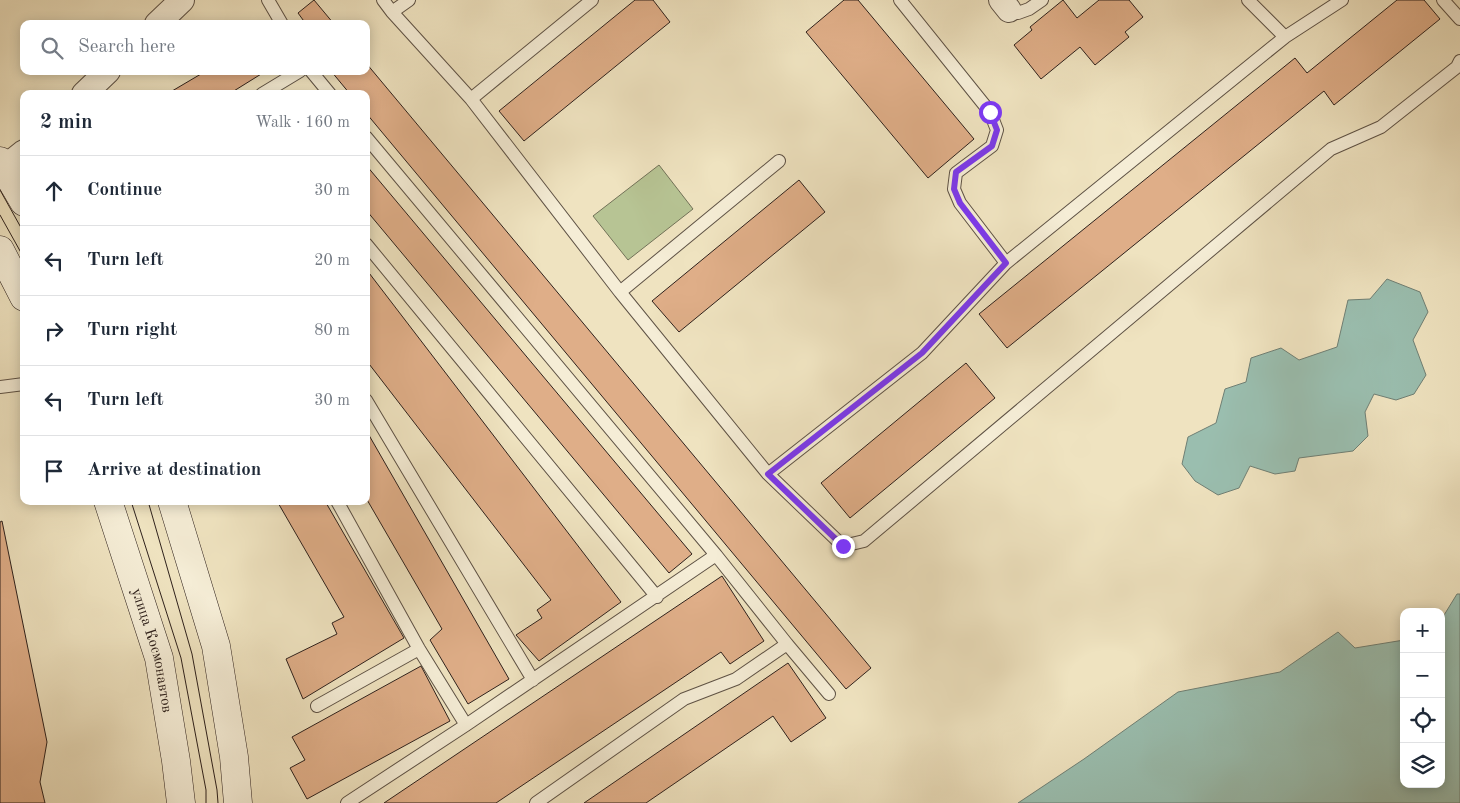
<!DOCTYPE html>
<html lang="en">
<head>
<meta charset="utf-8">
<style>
  body { margin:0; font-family:"Old Standard TT",serif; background:#f2f2f3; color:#1f2937 }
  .controls { position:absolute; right:15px; bottom:15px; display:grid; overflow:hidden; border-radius:10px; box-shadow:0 2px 12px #0003 }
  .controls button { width:45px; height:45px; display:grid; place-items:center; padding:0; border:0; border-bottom:1px solid #e0e1e3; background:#fff; color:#1f2937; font:25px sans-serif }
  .stop { position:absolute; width:15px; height:15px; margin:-11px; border:4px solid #7c3aed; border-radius:50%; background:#fff }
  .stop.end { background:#7c3aed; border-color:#fff; box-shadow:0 1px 5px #0008 }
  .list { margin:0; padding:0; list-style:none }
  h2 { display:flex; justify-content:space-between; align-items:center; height:65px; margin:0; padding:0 20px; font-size:21px }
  h2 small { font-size:16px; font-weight:400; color:#747a83 }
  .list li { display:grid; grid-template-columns:32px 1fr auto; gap:15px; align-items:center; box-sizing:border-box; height:70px; padding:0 20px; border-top:1px solid #e0e1e3 }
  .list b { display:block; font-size:19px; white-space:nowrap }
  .list em { font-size:16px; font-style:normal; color:#747a83 }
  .icon { flex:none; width:28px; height:28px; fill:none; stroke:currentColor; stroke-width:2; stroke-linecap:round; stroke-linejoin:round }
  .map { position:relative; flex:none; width:1460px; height:803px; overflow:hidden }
  .search { position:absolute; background:#fff; box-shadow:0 2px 12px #0003; left:20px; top:20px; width:350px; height:55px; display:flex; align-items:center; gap:12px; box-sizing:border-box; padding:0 18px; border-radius:10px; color:#747a83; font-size:19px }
  .panel { position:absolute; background:#fff; box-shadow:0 2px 12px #0003; left:20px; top:90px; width:350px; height:415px; border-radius:10px }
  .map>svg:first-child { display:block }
  .green { fill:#b7c494; stroke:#727258 }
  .water { fill:#9abeaf; stroke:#6f7f74 }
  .building { fill:#dfae88; stroke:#2e211c }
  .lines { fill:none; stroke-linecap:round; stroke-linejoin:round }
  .service-casing { stroke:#5e5245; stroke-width:14 }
  .minor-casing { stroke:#5e5245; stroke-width:26 }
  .secondary-casing { stroke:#2e211c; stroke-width:29 }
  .service { stroke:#f5edd6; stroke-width:12 }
  .minor { stroke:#f5edd6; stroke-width:24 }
  .secondary { stroke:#f5edd6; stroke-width:28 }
  .tram { stroke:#2e211c; stroke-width:1 }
  .route { stroke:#7c3aed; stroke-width:6 }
  .labels { text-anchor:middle; stroke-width:4.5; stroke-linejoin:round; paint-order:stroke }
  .street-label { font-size:15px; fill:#2e211c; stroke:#f5edd6 }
</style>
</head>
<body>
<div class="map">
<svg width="1460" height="803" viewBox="0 0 1460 803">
  <rect width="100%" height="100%" fill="#efe3c0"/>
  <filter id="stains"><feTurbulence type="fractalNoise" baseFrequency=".004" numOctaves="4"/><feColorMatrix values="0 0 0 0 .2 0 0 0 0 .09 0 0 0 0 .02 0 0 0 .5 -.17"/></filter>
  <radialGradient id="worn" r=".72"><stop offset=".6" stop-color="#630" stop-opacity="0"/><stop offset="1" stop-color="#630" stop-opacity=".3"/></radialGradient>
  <path class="green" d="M659 165 693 209 628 260 593 216Z"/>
  <path class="water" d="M1387 279 1420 292 1428 312 1413 340 1426 375 1414 394 1396 400 1374 394 1365 412 1368 436 1353 451 1299 458 1295 471 1275 474 1250 466 1239 488 1218 495 1195 481 1182 464 1188 437 1216 423 1225 389 1246 382 1251 358 1281 348 1299 360 1337 347 1348 300 1370 299Z
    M1457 594H1460V803H1018L1084 759 1178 692 1280 672 1338 632 1355 648 1404 640V784H1441V620Z"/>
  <path class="building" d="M314 0 334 24H306L298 13Z
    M635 0H653L670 22 524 141 499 111Z
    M844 0H858L974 139 928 178 806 32Z
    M1063 0 1077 18 1099 0H1129L1143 17 1125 32 1129 37 1095 65 1080 47 1041 79 1014 45 1032 30 1030 27Z
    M1397 0H1424L1440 19 1334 105 1324 91 1007 348 979 314 1295 58 1307 73Z
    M366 63 871 668 846 689 366 113V94H350L331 71H366Z
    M206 71H266L229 94H167Z
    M366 165 692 554 669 573 366 210Z
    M799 180 825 212 679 332 652 301Z
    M366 269 621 602 539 661 516 635 542 618 537 610 551 600 366 360Z
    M966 363 995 398 850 518 821 483Z
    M366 430 509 679 468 704 430 640 442 629 366 498Z
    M277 501H325L404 638 303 699 286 659 337 634 332 623 344 617Z
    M2 521 47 742 40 782 45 803H0V522Z
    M722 576 764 641 730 664 721 652 496 803H384Z
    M788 663 826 718 791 742 773 716 646 803H584Z
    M421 666 450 721 307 799 290 768 305 760 292 737Z"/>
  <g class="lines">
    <g class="service-casing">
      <path id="service" d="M268 0 282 24
        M383 0 392 12 471 99 620 292 768 474 843 546 864 541 1331 149 1381 127 1457 67 1460 61
        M900 0 990 112 997 130 992 146 956 173 954 189 960 203 1006 263
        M1248 0 1285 37
        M1443 0 1460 19
        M1009 10 1018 13 1029 9 1042 0
        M392 12 409 0
        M311 71 330 94
        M262 94 300 71
        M471 99 592 0
        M366 137 716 555 787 644 829 694
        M366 244 657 597
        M620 292 779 161
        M0 387 24 384
        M366 400 533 680
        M768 474 922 353 1006 263 1285 37 1342 0
        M337 501 419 649 466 725
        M317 706 419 649
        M347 803 466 725 716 555
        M536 803 684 699 736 679 787 644"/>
    </g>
    <g class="minor-casing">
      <path id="minor" d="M1001 0 1009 10
        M157 24 182 0
        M84 94 108 71
        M0 171 24 152"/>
    </g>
    <g class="secondary-casing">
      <g id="secondary">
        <path d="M0 161 24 202"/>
        <path d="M0 250 24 297"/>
        <path id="s1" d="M108 501 159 658 176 761 181 803"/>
        <path d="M172 501 216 646 234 757 238 803"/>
      </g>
    </g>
    <use href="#service" class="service"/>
    <use href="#minor" class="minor"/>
    <use href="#secondary" class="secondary"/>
    <path class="tram" d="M0 190 24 233
      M0 215 24 258
      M131 501 181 658 206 790V803
      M148 501 192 654 217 790 218 803"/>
  </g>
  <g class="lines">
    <path class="route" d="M843 546 768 474 922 353 1006 263 960 203 954 189 956 172 992 146 997 130 990 112"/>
  </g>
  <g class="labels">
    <g class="street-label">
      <text dy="5" stroke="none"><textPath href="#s1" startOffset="156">улица Космонавтов</textPath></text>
    </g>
  </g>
  <rect width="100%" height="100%" filter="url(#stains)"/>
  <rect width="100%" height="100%" fill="url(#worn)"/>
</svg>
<div class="controls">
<button>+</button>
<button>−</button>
<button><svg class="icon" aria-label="locate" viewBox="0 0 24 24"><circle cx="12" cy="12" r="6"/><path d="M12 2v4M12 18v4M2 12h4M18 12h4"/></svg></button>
<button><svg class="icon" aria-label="layers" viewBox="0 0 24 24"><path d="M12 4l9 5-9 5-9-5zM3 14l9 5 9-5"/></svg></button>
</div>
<div class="stop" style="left:990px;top:112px"></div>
<div class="stop end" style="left:843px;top:546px"></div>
<div class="search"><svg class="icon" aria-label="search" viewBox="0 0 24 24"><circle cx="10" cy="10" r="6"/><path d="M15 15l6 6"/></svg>Search here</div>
<section class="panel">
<h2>2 min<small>Walk · 160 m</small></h2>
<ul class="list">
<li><svg class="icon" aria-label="ahead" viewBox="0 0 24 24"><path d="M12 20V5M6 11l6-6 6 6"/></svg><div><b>Continue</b></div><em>30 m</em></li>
<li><svg class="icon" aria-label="left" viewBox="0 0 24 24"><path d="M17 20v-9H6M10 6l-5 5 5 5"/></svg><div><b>Turn left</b></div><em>20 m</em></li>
<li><svg class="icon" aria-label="right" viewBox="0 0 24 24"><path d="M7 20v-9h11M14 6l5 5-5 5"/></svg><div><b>Turn right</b></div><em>80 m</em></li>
<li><svg class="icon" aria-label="left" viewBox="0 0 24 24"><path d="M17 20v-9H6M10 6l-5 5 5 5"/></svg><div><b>Turn left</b></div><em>30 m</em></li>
<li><svg class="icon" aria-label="arrive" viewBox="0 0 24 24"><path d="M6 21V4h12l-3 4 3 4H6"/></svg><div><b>Arrive at destination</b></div></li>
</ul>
</section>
</div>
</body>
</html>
